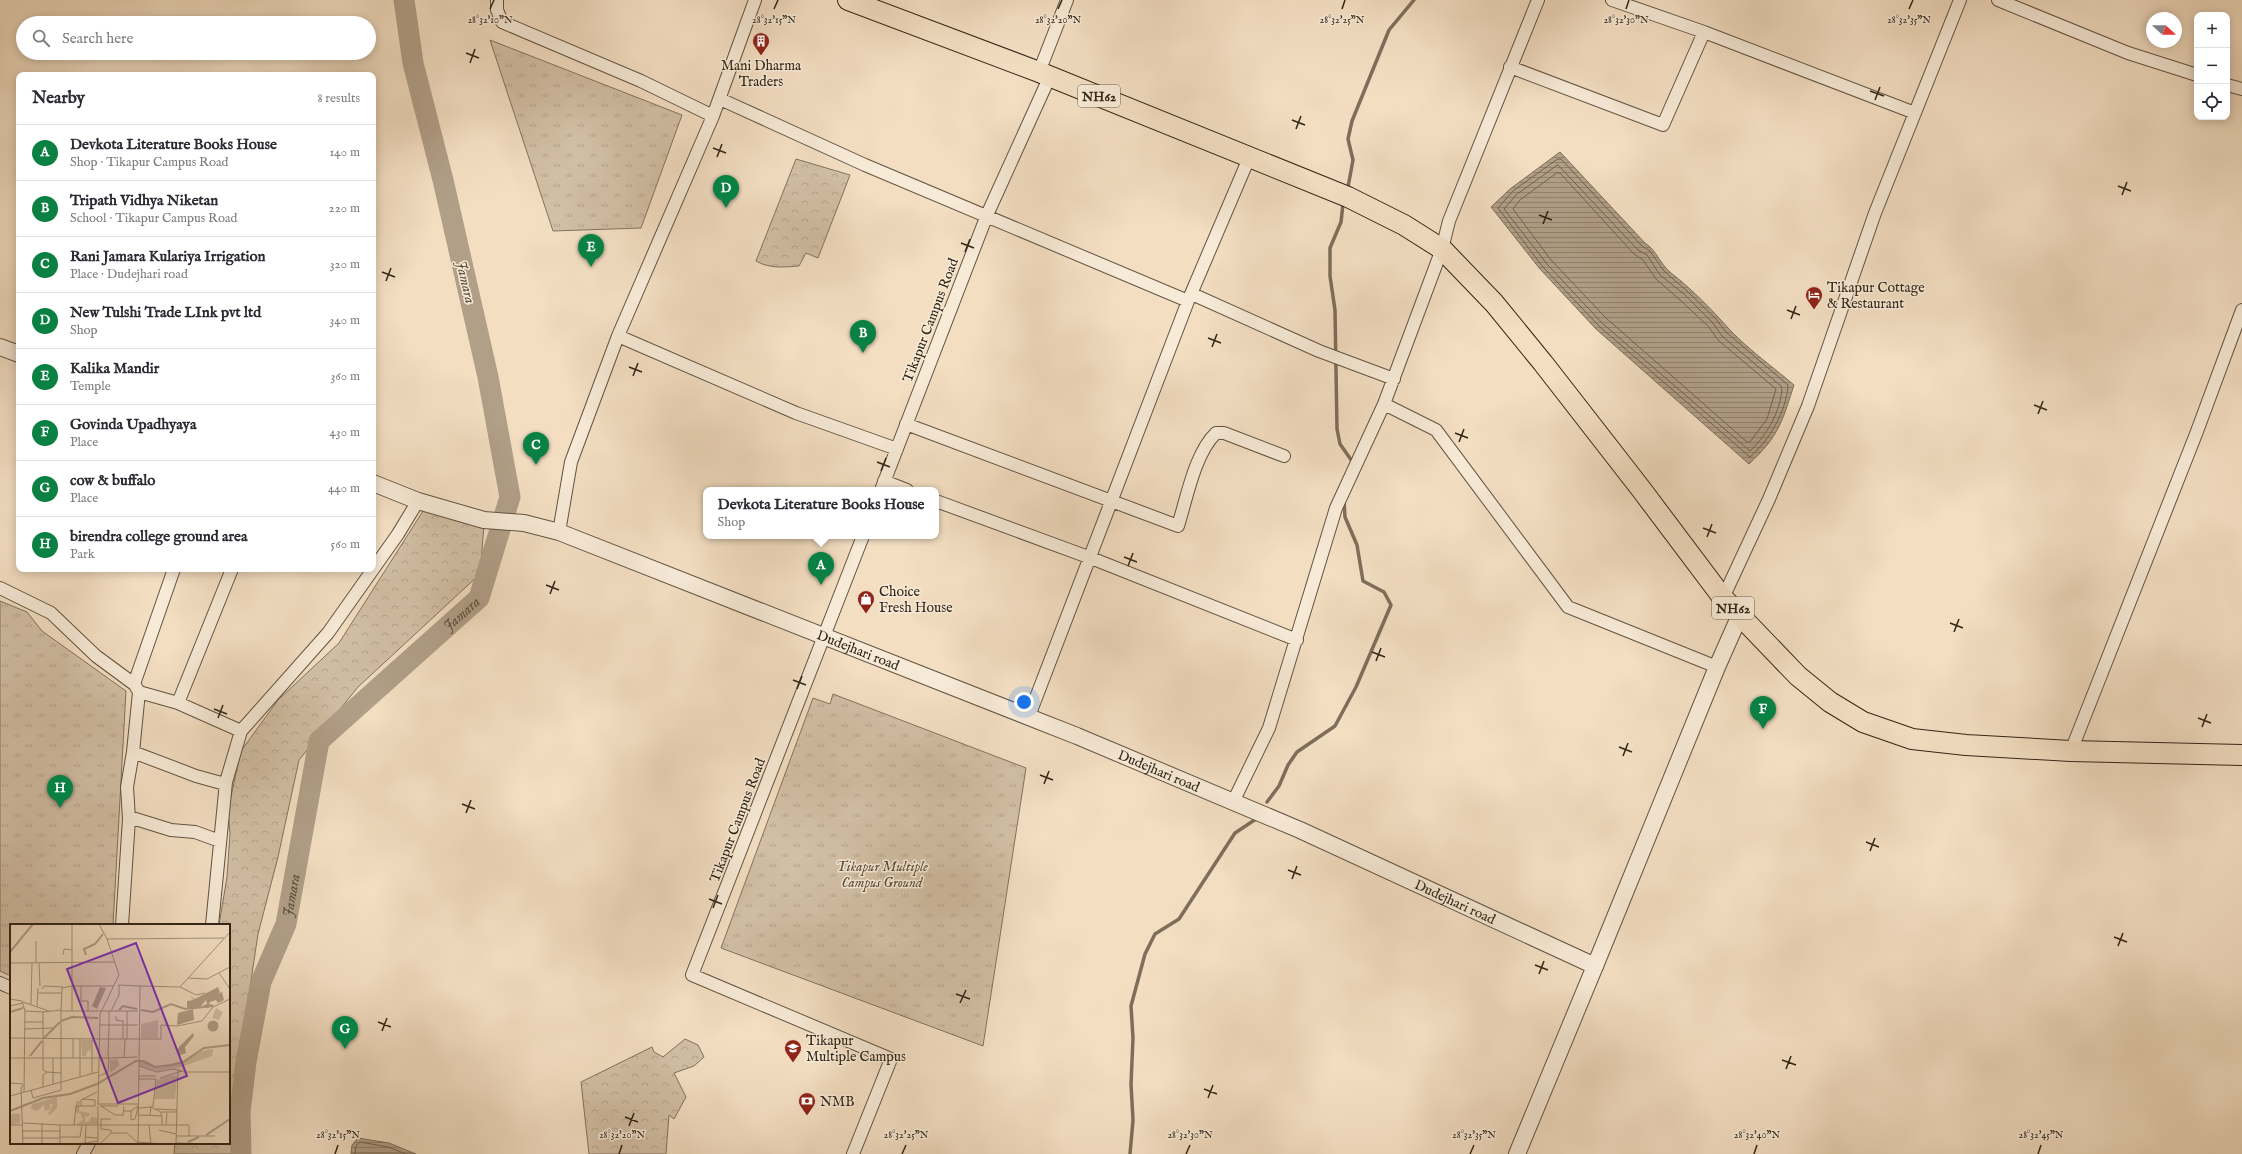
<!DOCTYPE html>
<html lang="en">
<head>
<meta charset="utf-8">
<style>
  body { margin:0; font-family:"IM FELL English",serif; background:#f7f7f7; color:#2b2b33 }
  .controls { position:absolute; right:12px; top:12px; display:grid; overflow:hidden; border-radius:8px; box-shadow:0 2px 10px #0003 }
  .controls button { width:36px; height:36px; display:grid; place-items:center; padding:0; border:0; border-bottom:1px solid #e1e1e2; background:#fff; color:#2b2b33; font:20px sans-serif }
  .compass { position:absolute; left:2146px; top:12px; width:36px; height:36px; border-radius:50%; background:#fff; box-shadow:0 2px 10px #0003; rotate:111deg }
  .you { position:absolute; left:1024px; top:702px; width:14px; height:14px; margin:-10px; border:3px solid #fff; border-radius:50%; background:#1a73e8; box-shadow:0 0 0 6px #1a73e833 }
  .badge { display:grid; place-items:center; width:26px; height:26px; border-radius:50%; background:#0b8043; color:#fff; font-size:13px; font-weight:700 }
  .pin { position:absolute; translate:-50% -33px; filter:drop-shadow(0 1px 2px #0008) }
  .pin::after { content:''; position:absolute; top:21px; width:14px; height:12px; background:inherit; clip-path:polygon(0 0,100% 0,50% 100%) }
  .popup { position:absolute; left:703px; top:487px; width:236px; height:52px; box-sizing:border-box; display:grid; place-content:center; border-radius:8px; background:#fff; filter:drop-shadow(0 1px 3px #0005); font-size:13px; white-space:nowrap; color:#7c7c81 }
  .popup b { font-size:15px; color:#2b2b33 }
  .popup::after { content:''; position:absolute; left:50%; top:100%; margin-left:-8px; border:8px solid transparent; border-top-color:#fff }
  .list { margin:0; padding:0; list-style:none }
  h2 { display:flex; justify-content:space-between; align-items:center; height:52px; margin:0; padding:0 16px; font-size:17px }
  h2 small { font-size:13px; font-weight:400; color:#7c7c81 }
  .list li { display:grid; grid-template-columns:26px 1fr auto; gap:12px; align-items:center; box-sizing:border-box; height:56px; padding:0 16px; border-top:1px solid #e1e1e2 }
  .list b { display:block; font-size:15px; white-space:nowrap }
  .list p { margin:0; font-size:13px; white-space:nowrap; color:#7c7c81 }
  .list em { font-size:13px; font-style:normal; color:#7c7c81 }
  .icon { flex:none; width:22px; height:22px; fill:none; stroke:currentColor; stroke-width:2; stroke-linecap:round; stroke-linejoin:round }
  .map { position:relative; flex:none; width:2242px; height:1154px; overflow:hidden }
  .search { position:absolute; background:#fff; box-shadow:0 2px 10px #0003; left:16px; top:16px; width:360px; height:44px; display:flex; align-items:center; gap:10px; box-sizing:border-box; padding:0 14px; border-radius:22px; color:#7c7c81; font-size:15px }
  .panel { position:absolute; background:#fff; box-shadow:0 2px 10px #0003; left:16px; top:72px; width:360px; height:500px; border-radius:8px }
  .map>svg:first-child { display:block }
  .grass { fill:url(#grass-tufts); stroke:#82725e }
  .forest { fill:url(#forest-crowns); stroke:#82725e }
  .water { fill:url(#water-rules); stroke:#7e6e5a }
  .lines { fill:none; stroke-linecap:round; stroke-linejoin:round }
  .shore { stroke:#71624f; stroke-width:1 }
  .stream { stroke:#7e6e5a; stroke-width:3.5 }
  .river { stroke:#b19f88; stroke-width:21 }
  .minor-casing { stroke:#625341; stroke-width:14 }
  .tertiary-casing { stroke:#625341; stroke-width:18 }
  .primary-casing { stroke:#312516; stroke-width:22 }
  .minor { stroke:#f7ead7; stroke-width:12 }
  .tertiary { stroke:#f7ead7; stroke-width:16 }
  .primary { stroke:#f3dec2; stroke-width:20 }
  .ticks { fill:none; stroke:#312516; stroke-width:1.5 }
  .labels { text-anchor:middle; stroke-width:3; stroke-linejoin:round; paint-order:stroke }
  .shield { fill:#f7ead7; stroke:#6c6050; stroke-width:1 }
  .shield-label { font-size:13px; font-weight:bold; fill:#312516 }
  .poi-label { font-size:14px; fill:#312516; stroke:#f7ead7; text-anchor:start }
  .street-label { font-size:14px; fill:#312516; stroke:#f7ead7 }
  .park-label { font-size:14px; font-style:italic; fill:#594c3a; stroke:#f7ead7 }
  .water-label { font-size:15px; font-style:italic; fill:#5e503e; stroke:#f7ead7 }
  .inset-river { fill:none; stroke:#b19f88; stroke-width:2 }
  .inset-road { fill:none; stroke:#a5947d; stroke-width:1 }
  .view { fill:#7b2cbf; fill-opacity:0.15; stroke:#7b2cbf; stroke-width:2 }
  .inset-edge { fill:none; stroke:#312516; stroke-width:2 }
  .ticks-label { font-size:10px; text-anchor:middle; fill:#312516; stroke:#f7ead7; stroke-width:3; stroke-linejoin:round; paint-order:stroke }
</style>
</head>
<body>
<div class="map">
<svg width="2242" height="1154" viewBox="0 0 2242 1154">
  <defs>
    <pattern id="grass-tufts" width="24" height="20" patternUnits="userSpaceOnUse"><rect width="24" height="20" fill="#d2bfa5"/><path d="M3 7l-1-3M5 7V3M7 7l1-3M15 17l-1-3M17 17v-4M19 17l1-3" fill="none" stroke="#b5a48d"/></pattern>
    <pattern id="forest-crowns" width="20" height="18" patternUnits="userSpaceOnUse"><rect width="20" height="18" fill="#d2bfa5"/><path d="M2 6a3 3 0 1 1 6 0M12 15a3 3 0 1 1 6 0" fill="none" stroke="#b5a48d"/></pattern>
    <pattern id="water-rules" width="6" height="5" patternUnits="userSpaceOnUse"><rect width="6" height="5" fill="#b19f88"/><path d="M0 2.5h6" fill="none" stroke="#91816e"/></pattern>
  </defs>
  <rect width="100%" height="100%" fill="#f3dec2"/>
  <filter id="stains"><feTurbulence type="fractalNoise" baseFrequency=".005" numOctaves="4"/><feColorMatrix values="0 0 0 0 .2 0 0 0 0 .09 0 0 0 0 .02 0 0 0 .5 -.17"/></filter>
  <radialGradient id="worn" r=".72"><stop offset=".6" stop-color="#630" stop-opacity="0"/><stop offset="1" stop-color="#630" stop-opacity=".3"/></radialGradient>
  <path class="grass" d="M490 40 682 115 641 228 553 231Z
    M0 601 27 612 42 631 126 691 113 925H11V976L0 971Z
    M833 694 1026 768 983 1046 721 948 813 698 830 704Z"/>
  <path class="forest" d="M796 159 850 175 818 258 806 253 799 266C786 267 769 269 756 261Z
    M423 511 484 525 480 574 358 687 299 760 278 857 258 934 238 1067 234 1129 235 1154H174L175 1143H229V925H219L227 877 230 834 228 810 241 751 278 700 339 643Z
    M685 1039 698 1045 704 1057 694 1066 674 1073 686 1097 674 1119 669 1115 666 1154H589L581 1082 652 1047 654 1052 663 1057Z"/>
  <path class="water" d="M1560 152 1645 243C1657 251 1660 264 1671 273 1693 290 1712 310 1730 330 1749 350 1773 367 1794 385 1782 422 1779 436 1749 464L1596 329 1540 269 1491 207 1510 189Z
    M358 1138 389 1143 416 1154H351L352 1145Z"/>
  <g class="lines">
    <path class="shore" d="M1558 159H1561L1642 246 1650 251 1664 271 1687 291 1716 319 1726 332 1788 385C1786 413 1769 440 1750 457L1599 326 1543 267 1498 208 1513 191Z
      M1558 165 1638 250 1647 255 1660 275 1684 294 1712 322 1722 336 1782 387C1781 411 1767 435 1750 451L1602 323 1547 264 1504 209 1516 195Z
      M1557 173H1560L1634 254 1643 260 1656 279 1679 299 1708 326 1718 340 1776 389 1767 419 1750 442H1747L1606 318 1551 260 1513 209 1520 200Z
      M355 1154 356 1146 360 1142 388 1147 406 1154"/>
    <path class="stream" d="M1348 187 1353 160 1348 139 1352 121 1389 30 1414 0
      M1343 204 1341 222 1330 248V276L1335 310 1337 429 1340 444 1354 464
      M1267 802 1279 786 1288 765 1297 752 1335 726 1356 687 1391 605 1384 592 1363 581 1357 545 1345 517 1344 500
      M1130 1154 1133 1120 1131 1084 1133 1038 1131 1006 1145 954 1155 934 1179 919 1235 833 1256 819"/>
    <path class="river" id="s1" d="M241 1154 240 1112 246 1062 261 982 286 924 319 741 479 598 510 497 488 377 443 180 413 63 404 0"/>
    <g class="minor-casing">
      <path id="minor" d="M497 0V10L502 22 641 81 713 116 755 0
        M1612 0 1704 32
        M1998 0 2128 53 2197 75
        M1510 67 1663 125 1704 32 1915 113
        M1039 72 1067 0
        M2227 85 2242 89
        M720 99 865 165 1188 301
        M1192 294 1319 351 1394 379
        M618 336 796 413 897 449
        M1384 404 1436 430 1568 607 1717 667
        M906 424 1178 526C1187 497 1195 453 1216 433H1224L1284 456
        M884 481 907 490
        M881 490 987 215 1050 76
        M936 501 1091 558 1297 640
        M559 532 571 462 618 336 713 116
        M0 588 51 613 96 656 134 684 174 569
        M1723 598 1769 499 1808 406 1875 213 1960 0
        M136 687 139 692 178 703 241 731
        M139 692 133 752 196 776 225 784
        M178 703 232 569
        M1029 716 1188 301 1249 158
        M2071 751 2196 434 2242 310
        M1233 802 1269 728 1336 508 1384 404 1442 249 1449 221 1538 0
        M129 817 171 830 195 832 220 841
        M122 925 129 819 127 787 133 752
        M212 925 226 782 241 731 328 633 398 534 418 501
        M0 983 11 988
        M83 1154 89 1143
        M853 1154 891 1059 692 975 863 536"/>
    </g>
    <g class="tertiary-casing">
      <g id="tertiary">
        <path d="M0 347 19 354"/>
        <path id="s2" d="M373 483 418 501 484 520 524 523 559 532 1077 736 1300 830 1595 966 1517 1154"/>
        <path d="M1595 966 1717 667 1740 615"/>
      </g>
    </g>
    <g class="primary-casing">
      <path id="primary" d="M848 0 1039 72 1348 197 1404 225 1442 249 1494 303 1543 363 1641 489 1723 598 1798 676 1830 702 1863 722 1912 739 1966 745 2071 751 2242 755"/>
    </g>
    <use href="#minor" class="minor"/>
    <use href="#tertiary" class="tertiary"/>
    <use href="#primary" class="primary"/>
  </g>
  <path class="ticks" d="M490 9 494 0M774 9 778 0M1058 9 1062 0M1342 9 1345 0M1626 9 1629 0M1909 9 1913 0M466 53 479 58M470 63 475 49M1870 91 1884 96M1875 100 1880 87M1292 120 1305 125M1296 129 1301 116M713 148 726 153M717 157 722 144M2118 186 2131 191M2122 195 2127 182M1539 215 1552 220M1543 224 1548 211M961 243 974 248M965 252 970 239M382 272 395 277M386 281 391 268M1787 310 1800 315M1791 319 1796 306M1208 338 1221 343M1212 347 1217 334M629 367 642 372M633 376 638 363M2034 405 2047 410M2038 414 2043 401M1455 433 1468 438M1459 442 1464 429M877 462 890 467M881 471 886 458M1703 528 1716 533M1707 537 1712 524M1124 557 1137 562M1128 566 1133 553M546 585 559 590M550 594 555 581M1950 623 1963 628M1954 632 1959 619M1372 652 1385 657M1376 661 1381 648M793 680 806 685M797 689 802 676M214 709 227 714M218 718 223 705M2198 718 2211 723M2202 727 2207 714M1619 747 1632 752M1623 756 1628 743M1040 775 1053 780M1044 784 1049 771M462 804 475 809M466 813 471 800M1866 842 1879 847M1870 851 1875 838M1288 870 1301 875M1292 879 1297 866M709 899 722 904M713 908 718 895M2114 937 2127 942M2118 946 2123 933M1535 965 1548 970M1539 974 1544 961M956 994 970 999M960 1003 966 990M378 1022 391 1027M382 1031 387 1018M1782 1060 1796 1065M1786 1069 1791 1056M1204 1089 1217 1094M1208 1098 1213 1085M625 1117 638 1122M629 1126 634 1113M335 1154 338 1145M619 1154 622 1145M902 1154 906 1145M1186 1154 1190 1145M1470 1154 1474 1145M1754 1154 1757 1145M2038 1154 2041 1145"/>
  <defs>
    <g id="building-pin" transform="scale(0.9)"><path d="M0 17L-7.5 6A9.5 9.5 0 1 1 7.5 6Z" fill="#8f2418" stroke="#f7ead7"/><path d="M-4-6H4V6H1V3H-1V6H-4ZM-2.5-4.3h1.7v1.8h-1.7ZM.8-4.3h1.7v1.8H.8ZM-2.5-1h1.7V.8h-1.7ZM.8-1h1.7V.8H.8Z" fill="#fff"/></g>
    <g id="hotel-pin" transform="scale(0.9)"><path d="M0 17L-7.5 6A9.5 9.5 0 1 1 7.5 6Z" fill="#8f2418" stroke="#f7ead7"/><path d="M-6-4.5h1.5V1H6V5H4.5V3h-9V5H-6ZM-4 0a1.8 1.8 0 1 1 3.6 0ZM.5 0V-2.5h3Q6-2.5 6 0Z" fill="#fff"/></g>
    <g id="shop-pin" transform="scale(0.9)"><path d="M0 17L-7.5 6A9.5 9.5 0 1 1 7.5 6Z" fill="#8f2418" stroke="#f7ead7"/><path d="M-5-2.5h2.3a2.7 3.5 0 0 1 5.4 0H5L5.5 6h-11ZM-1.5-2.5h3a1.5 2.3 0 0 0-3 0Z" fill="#fff"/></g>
    <g id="school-pin" transform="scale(0.9)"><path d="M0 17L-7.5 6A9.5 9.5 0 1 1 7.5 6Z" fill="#8f2418" stroke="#f7ead7"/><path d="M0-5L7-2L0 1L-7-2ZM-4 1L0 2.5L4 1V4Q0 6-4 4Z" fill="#fff"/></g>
    <g id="bank-pin" transform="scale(0.9)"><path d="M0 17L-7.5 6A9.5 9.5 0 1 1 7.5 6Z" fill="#8f2418" stroke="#f7ead7"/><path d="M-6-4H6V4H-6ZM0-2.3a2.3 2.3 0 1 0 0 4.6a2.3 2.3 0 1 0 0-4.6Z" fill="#fff"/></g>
  </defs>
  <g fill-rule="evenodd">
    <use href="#building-pin" x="761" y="41"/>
    <use href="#hotel-pin" x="1814" y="295"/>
    <use href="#shop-pin" x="866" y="599"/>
    <use href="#school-pin" x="793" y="1048"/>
    <use href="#bank-pin" x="807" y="1101"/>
  </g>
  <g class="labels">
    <g class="shield">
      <rect x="1078" y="85" width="42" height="22" rx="3"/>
      <rect x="1712" y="597" width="42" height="22" rx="3"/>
    </g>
    <g class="shield-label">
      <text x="1099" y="101">NH62</text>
      <text x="1733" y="613">NH62</text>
    </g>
    <g class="poi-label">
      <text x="761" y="70" text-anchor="middle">Mani Dharma<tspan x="761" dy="16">Traders</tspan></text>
      <text x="1827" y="292">Tikapur Cottage<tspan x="1827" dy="16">&amp; Restaurant</tspan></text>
      <text x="879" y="596">Choice<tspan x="879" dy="16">Fresh House</tspan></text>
      <text x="806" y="1045">Tikapur<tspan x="806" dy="16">Multiple Campus</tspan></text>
      <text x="820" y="1106">NMB</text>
    </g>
    <g class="street-label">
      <text transform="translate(930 320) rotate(-69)" y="5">Tikapur Campus Road</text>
      <text dy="5" stroke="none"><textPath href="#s2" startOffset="515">Dudejhari road</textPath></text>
      <text dy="5" stroke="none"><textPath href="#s2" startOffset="839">Dudejhari road</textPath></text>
      <text transform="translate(737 820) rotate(-69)" y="5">Tikapur Campus Road</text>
      <text dy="5" stroke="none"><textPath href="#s2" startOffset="1163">Dudejhari road</textPath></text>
    </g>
    <g class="park-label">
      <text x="882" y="871">Tikapur Multiple<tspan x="882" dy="16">Campus Ground</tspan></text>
    </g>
    <g class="water-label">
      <text transform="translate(466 282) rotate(77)" y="5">Jamara</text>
      <text dy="5" stroke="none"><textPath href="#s1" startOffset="614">Jamara</textPath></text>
      <text dy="5" stroke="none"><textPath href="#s1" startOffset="266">Jamara</textPath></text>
    </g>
  </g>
  <g transform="translate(10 924)">
    <rect width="220" height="220" fill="#f3dec2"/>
    <path d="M148 96V114H131V100ZM107 135 110 141 100 149V136ZM162 151 167 152 165 175H144L147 156ZM66 177H70L69 187 79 189V192H75V198H79L81 193 88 194V200L65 201 73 196 70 189 65 188ZM4 189 10 190V199L0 201V192Z" fill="#d2bfa5"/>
    <path d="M71 116H82L81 127 78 126 75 133 72 131ZM203 125 202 132 171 143 148 147 129 142V138L132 137 147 144 167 140 192 127ZM47 173V184L40 191 38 190 43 180H40V185L35 187 34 181 27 187 21 185 22 180Z" fill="#d2bfa5"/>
    <path d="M206 84 213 88 209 96 202 94Z" fill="#d2bfa5"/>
    <path d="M90 63 96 64 87 85 82 82ZM208 63 210 68 207 70 212 68 214 76 208 79 206 76 200 78 199 80 204 81 197 84 192 82 197 80 196 76 190 83 177 85V77L184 76 180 72 185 75ZM183 85 184 96 167 101 168 89ZM197.5 102a5.5 5.5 0 1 1 11 0a5.5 5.5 0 1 1-11 0ZM183 109 184 112 175 123 176 129 168 132V124Z" fill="#b19f88"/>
    <path class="inset-river" d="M0 28 23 0M76 31 74 25 85 20 93 10M109 86 113 82 127 85M131 86 143 88 161 80 175 85 203 82M0 88 13 84M51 97 62 93 88 94M34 114 50 98M20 132 32 117M0 187 33 174 60 170 87 160 126 137H133L145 143 161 141 173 138 194 124 220 121M196 211 220 195M178 218 189 213"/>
    <path class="inset-road" d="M97 15 214 14M26 17V39M53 31 54 25 62 26M0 39 105 38M29 39 30 62M209 49 220 65M178 54 197 55 220 43M108 61 130 62M71 62V77H78V87M170 63 186 71 195 69M32 65 34 62 53 63M28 69H52M0 75 12 77 15 87 33 88M13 78 39 87M21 80 22 39M0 82 13 79M27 82 28 64M51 87H128M62 87V62H104M101 87 109 71V61M106 92V96L113 97V115M14 98H33M90 101H128M99 101V87M14 105 43 104M0 114 89 115M70 115V153M89 115H151V101L167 102 192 97 203 83 220 75M117 115V87M0 134H99L98 148 89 152M63 134V115M98 134 99 101M99 134 127 133M114 134 115 115M129 142 147 148 164 145 175 148H220M37 148 33 146V88L51 86 52 64 62 62V0M82 150V116M129 152H146M150 154 172 147M129 155H146L143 182 141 183 151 188V192M51 158V86M0 159 13 160M43 160V134M33 163V151L37 148 51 149M21 166 23 174 48 167 51 166V158M14 168 15 87M0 172 88 148M88 180H129M88 181 90 90 109 51 97 15 89 0M71 182V176L87 168M90 182H108M91 182 105 191H113L114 182M129 184 141 183 140 191M146 185 167 186M114 187H121L128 182M121 187V196L125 195 128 183M152 188H167M129 191 152 192V201M13 199 51 201H179V212M32 199V220M0 201H13M64 201 66 182H85V176L72 175M139 201 141 219M156 201 157 189M149 206 166 210M13 207H50M101 209H117L128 219M166 212H205M50 213H70L72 201M75 213 88 214M13 214H50M128 218 153 220M75 219 88 217M91 219 101 209V206L91 205V195H101M166 219 204 220M13 220 11 163 14 161M50 220V201M63 220 75 219 76 201M88 220V182M128 220 130 62 170 63 220 8M166 220 168 145"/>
    <path class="view" d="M126 19 177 152 108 179 57 45Z"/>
    <rect width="220" height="220" class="inset-edge"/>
  </g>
  <g class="ticks-label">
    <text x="490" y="23">28°32'10"N</text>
    <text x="774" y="23">28°32'15"N</text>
    <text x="1058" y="23">28°32'20"N</text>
    <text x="1342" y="23">28°32'25"N</text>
    <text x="1626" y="23">28°32'30"N</text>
    <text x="1909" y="23">28°32'35"N</text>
    <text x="338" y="1138">28°32'15"N</text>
    <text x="622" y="1138">28°32'20"N</text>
    <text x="906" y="1138">28°32'25"N</text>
    <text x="1190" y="1138">28°32'30"N</text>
    <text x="1474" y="1138">28°32'35"N</text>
    <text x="1757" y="1138">28°32'40"N</text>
    <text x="2041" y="1138">28°32'45"N</text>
  </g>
  <rect width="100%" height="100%" filter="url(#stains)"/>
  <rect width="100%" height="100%" fill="url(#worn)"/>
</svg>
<div class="controls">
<button>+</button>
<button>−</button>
<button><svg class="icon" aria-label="locate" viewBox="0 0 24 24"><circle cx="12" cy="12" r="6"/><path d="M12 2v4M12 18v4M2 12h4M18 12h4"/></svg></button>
</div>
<svg class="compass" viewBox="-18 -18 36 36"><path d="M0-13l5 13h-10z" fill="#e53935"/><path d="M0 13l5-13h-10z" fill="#7c7c81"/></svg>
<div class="you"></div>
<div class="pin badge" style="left:821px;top:585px">A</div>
<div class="popup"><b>Devkota Literature Books House</b>Shop</div>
<div class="pin badge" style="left:863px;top:353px">B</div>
<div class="pin badge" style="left:536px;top:465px">C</div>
<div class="pin badge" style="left:726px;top:208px">D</div>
<div class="pin badge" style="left:591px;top:267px">E</div>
<div class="pin badge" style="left:1763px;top:729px">F</div>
<div class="pin badge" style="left:345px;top:1049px">G</div>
<div class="pin badge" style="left:60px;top:808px">H</div>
<div class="search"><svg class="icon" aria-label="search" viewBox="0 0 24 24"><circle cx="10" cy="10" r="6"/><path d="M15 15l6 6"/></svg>Search here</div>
<section class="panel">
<h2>Nearby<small>8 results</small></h2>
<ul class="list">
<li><span class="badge">A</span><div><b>Devkota Literature Books House</b><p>Shop · Tikapur Campus Road</p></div><em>140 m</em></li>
<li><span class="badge">B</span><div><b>Tripath Vidhya Niketan</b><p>School · Tikapur Campus Road</p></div><em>220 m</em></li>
<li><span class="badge">C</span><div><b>Rani Jamara Kulariya Irrigation</b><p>Place · Dudejhari road</p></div><em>320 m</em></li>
<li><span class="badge">D</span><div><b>New Tulshi Trade LInk pvt ltd</b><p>Shop</p></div><em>340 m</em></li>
<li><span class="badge">E</span><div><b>Kalika Mandir</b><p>Temple</p></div><em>360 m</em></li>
<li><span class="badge">F</span><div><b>Govinda Upadhyaya</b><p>Place</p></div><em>430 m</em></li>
<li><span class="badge">G</span><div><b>cow &amp; buffalo</b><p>Place</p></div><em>440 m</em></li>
<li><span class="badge">H</span><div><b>birendra college ground area</b><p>Park</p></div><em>560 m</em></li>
</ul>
</section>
</div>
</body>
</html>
